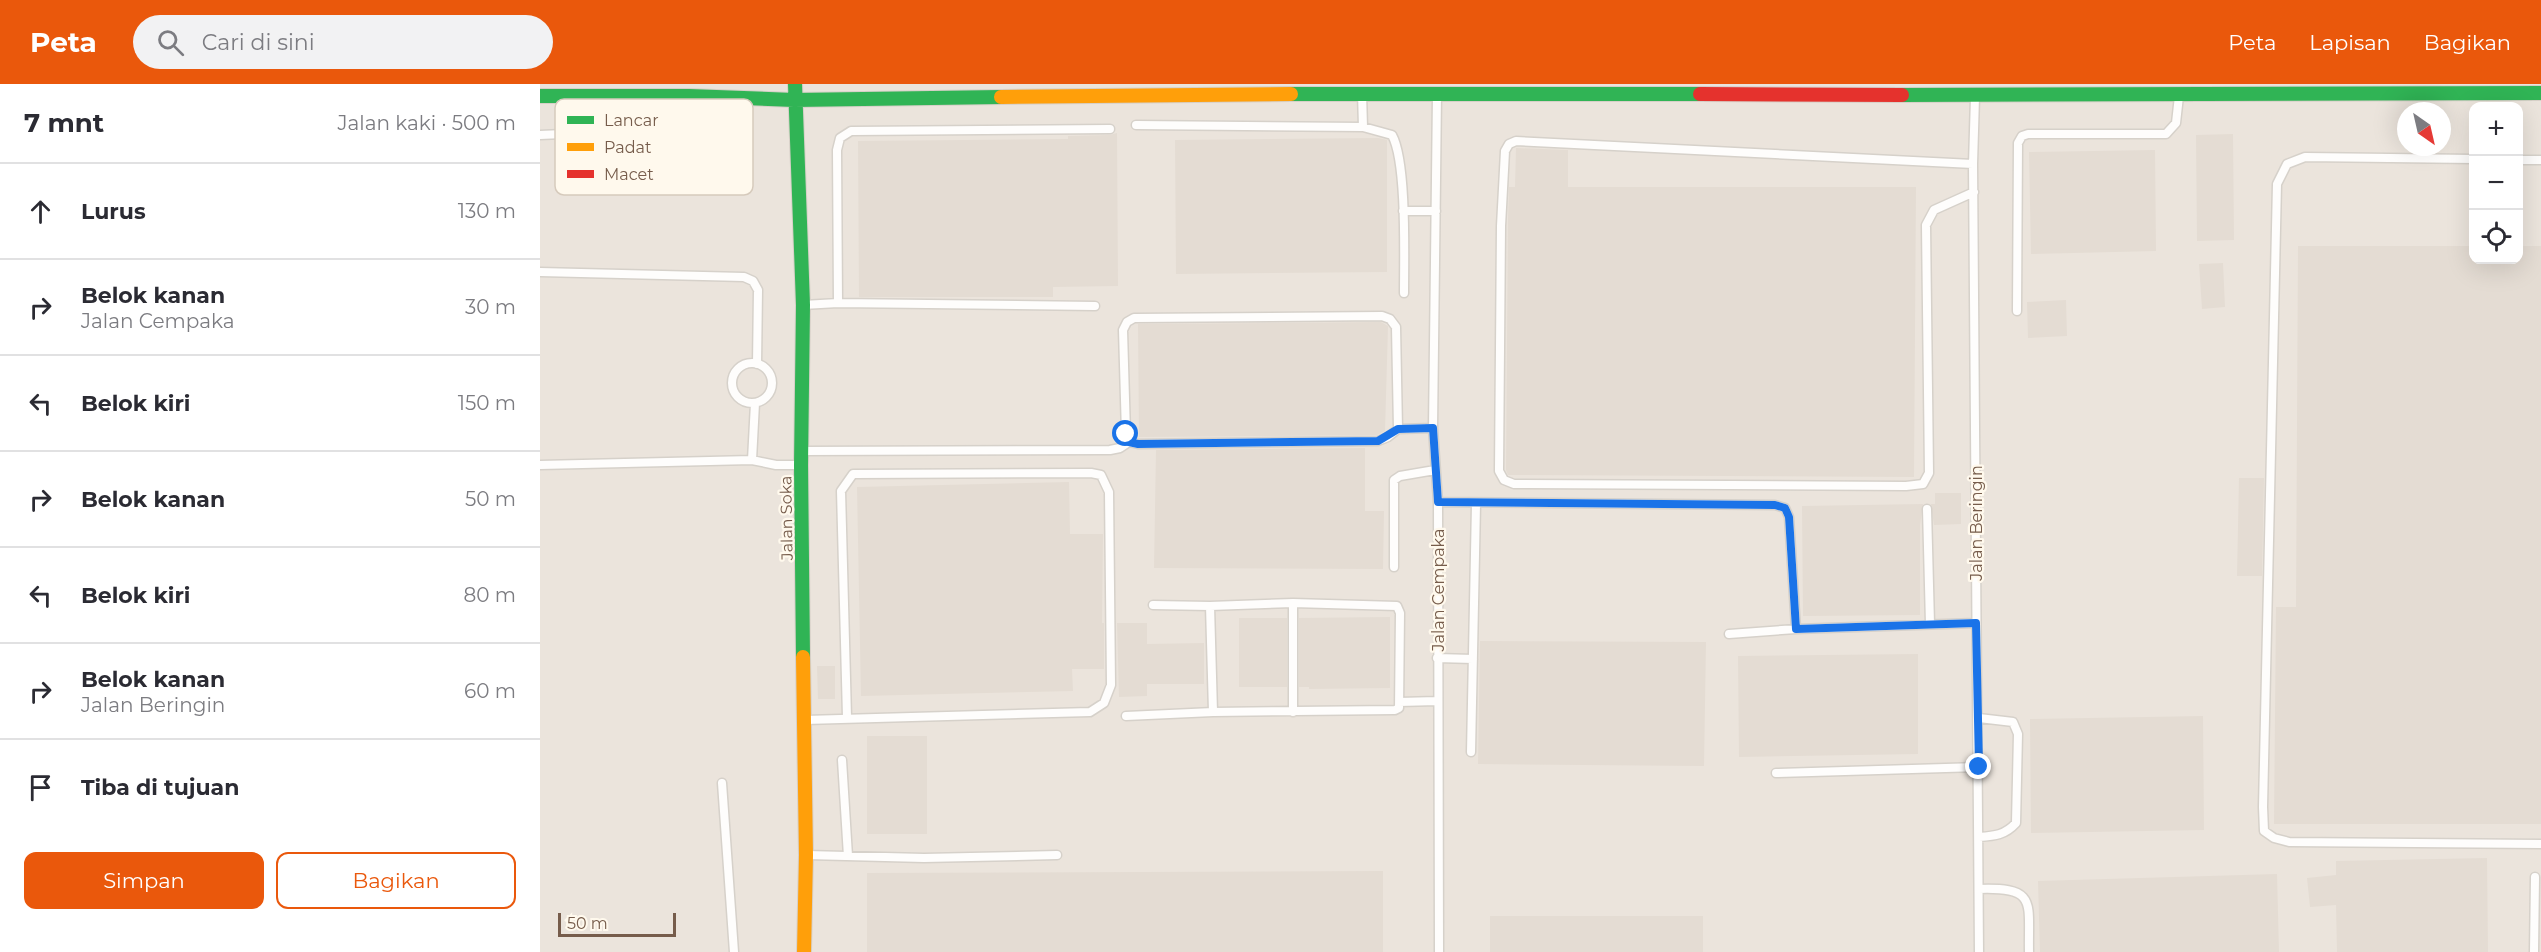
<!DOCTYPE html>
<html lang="id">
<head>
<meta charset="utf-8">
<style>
  body { margin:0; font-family:Montserrat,sans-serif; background:#f2f2f3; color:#2b2b33 }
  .controls { position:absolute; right:18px; top:18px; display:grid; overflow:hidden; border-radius:12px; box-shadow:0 6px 24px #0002 }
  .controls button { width:54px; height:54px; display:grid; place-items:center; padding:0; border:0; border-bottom:2px solid #e1e1e2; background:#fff; color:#2b2b33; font:30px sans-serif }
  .compass { position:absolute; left:1857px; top:18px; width:54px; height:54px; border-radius:50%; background:#fff; box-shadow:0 6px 24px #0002; rotate:146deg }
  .scale { position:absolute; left:18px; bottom:15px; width:118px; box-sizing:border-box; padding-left:6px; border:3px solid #765c4b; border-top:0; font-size:16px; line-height:21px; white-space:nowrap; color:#765c4b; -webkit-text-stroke:4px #fff9ed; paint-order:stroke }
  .stop { position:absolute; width:18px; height:18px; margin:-14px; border:4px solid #1a73e8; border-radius:50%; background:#fff }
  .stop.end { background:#1a73e8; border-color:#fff; box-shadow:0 2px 6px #0008 }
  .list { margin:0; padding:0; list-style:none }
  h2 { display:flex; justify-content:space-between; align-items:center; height:78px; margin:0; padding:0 24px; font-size:26px }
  h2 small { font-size:20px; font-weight:400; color:#7c7c81 }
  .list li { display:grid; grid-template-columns:39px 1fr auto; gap:18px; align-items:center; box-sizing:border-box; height:96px; padding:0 24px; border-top:2px solid #e1e1e2 }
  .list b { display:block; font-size:22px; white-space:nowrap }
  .list p { margin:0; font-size:20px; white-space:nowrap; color:#7c7c81 }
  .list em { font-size:20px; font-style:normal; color:#7c7c81 }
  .actions { display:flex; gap:12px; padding:18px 24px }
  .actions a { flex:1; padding:14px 0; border:2px solid #ea580c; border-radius:12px; text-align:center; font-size:21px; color:#ea580c }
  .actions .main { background:#ea580c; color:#fff }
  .icon { flex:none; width:33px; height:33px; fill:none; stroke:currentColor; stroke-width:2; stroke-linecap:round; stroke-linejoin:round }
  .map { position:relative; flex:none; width:2001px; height:868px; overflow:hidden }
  header { display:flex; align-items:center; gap:36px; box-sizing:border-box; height:84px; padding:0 30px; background:#ea580c; color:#fff }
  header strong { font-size:28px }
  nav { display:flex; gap:33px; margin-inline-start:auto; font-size:21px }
  .search { width:420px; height:54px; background:#f2f2f3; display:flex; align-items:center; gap:15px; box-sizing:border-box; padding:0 21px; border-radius:33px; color:#7c7c81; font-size:22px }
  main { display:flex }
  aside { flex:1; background:#fff }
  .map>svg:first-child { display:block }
  .industrial { fill:#ebe4dc; fill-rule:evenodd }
  .building { fill:#e4dcd3 }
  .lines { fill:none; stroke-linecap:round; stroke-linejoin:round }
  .lane-casing { stroke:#d6d1ca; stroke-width:11 }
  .fast-casing { stroke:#d7d0c8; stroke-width:16 }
  .slow-casing { stroke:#d7d0c8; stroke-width:16 }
  .jam-casing { stroke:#d7d0c8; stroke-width:16 }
  .lane { stroke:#fefdfc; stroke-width:8 }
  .fast { stroke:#30b455; stroke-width:14 }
  .slow { stroke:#ff9f0a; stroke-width:14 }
  .jam { stroke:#e5322d; stroke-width:14 }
  .route { stroke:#1a73e8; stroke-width:8 }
  .labels { text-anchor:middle; stroke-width:4.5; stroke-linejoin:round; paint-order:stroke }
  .street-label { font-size:16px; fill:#765c4b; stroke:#fff9ed }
  .key { fill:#fff9ed; stroke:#d6cabc; stroke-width:1.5 }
  .key-label { font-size:16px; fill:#765c4b }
</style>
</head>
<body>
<header>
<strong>Peta</strong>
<div class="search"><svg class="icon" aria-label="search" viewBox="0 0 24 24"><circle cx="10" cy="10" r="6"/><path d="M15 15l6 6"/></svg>Cari di sini</div>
<nav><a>Peta</a><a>Lapisan</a><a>Bagikan</a></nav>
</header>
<main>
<aside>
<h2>7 mnt<small>Jalan kaki · 500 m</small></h2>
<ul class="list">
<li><svg class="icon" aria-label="ahead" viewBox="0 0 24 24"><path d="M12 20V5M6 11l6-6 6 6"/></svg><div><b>Lurus</b></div><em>130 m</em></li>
<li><svg class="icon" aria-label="right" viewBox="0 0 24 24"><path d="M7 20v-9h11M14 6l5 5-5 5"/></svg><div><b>Belok kanan</b><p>Jalan Cempaka</p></div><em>30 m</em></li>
<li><svg class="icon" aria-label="left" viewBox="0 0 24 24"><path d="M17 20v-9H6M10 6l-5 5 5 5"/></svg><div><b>Belok kiri</b></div><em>150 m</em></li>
<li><svg class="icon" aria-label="right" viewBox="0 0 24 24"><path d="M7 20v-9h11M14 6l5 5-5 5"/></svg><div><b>Belok kanan</b></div><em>50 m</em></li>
<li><svg class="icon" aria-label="left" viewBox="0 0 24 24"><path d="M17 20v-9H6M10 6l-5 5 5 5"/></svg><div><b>Belok kiri</b></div><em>80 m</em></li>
<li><svg class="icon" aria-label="right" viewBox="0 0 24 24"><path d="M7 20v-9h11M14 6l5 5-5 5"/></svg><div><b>Belok kanan</b><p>Jalan Beringin</p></div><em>60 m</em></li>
<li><svg class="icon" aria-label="arrive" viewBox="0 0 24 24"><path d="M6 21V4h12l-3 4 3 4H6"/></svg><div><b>Tiba di tujuan</b></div></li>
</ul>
<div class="actions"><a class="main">Simpan</a><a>Bagikan</a></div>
</aside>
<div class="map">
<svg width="2001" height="868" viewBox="0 0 2001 868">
  <rect width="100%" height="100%" fill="#f7f4ec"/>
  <path class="industrial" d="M0 0H2001V868H0ZM1934 22H1978V176H1934ZM1866 27H1902V63H1866Z"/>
  <path class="building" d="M577 49 578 202 513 203V213H319L318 57 528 55V52L570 51Z
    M1693 50 1694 156 1657 157 1656 51Z
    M838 54 847 56V188L636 190 635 56Z
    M976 64 1028 66V103H1376L1374 393 968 391 966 386 968 135 969 103H975Z
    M1615 66 1616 167 1491 170 1489 68Z
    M1758 162H1934V176H1978V162H2001V740H1734L1736 523H1756Z
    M1683 179 1685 223 1662 225 1659 180Z
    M1526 216 1527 252 1488 254 1487 218Z
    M841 238 848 242 845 347 837 351 599 353 598 240Z
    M825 364V427H844L843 485 614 484 616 366Z
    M1699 394H1724L1722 492H1697Z
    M529 398 530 450H563L562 539H564V585H532L533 607 321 612 317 403Z
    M1395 409H1421V440L1394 441 1391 420H1395Z
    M1383 420 1380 441V531L1263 532 1262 422Z
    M850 533V604L769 605V603H759V534Z
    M699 534H747V603H699Z
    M577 539H607V560L664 559V600H607V612L579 613Z
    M940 557 1166 558 1164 682 938 680Z
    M1378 570V670L1199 673 1198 572Z
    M277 582H295V615H278Z
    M1663 632 1664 746 1491 749 1490 635Z
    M327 652H387V750H327Z
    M1947 774 1948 868H1797L1796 821 1770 823 1767 794 1796 791V777Z
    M843 787V868H327V789Z
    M1737 790 1739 868H1500L1498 797Z
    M950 832H1163V868H950Z"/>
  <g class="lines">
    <g class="lane-casing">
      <path id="lane" d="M822 9 823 43 852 51C867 78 864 173 864 209
        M897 11 893 344 898 418 899 868
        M1435 13 1433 80 1439 868
        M596 41 823 43
        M0 51 136 45 145 37 149 13
        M1934 75 1765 73 1747 80 1737 100 1723 723 1724 747 1734 754 1749 758 2001 760
        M1978 76H2001
        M1433 80 976 57 969 60 965 67 961 142 959 387 964 396 974 400 1366 402 1383 400 1389 389 1386 141 1394 126 1434 108
        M863 127H896
        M0 188 204 193 213 197 218 206 217 280
        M298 219 297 66 300 54 311 47 570 45
        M263 221 298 219 555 222
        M1477 227 1478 59 1482 52 1488 50H1626L1636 39 1639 12
        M192 299a20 20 0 1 1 40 0a20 20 0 1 1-40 0Z
        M858 345 848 353 838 357 598 360 589 358 586 350 583 246 587 238 594 234 842 232 850 235 856 243 858 345 893 344
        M262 367 570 366 580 364 589 358
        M212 376 215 319
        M0 381 212 376 236 381H260
        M898 418 1235 421 1245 424 1249 433 1256 545
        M1387 425 1390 540
        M854 483V396L860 392 895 386
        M753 519V628
        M670 522 673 628
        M1189 550 1256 545 1436 539
        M897 574 933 575
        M859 618 897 617
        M586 632 673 628 855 626 859 624 860 529 857 522 753 519 670 522 613 521
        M1439 634 1473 638 1478 650 1476 739C1465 751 1455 752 1439 753
        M265 636 550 628 564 619 571 601 569 408 561 391 551 389 313 390 301 407 307 633
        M931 668 936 420
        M302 676 308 772
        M1236 689 1439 683
        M182 699 194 868
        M267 771 384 774 517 771
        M1439 805C1498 803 1488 818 1489 868
        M1994 868 1995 793"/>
    </g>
    <g class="fast-casing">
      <path id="fast" d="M255 0 263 221 261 381 263 573
        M751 10H1160
        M1362 11 2001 9
        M0 12H149L254 16 461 13"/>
    </g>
    <g class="slow-casing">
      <path id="slow" d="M461 13 751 10
        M263 573 266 771 264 868"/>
    </g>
    <g class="jam-casing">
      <path id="jam" d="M1160 10 1362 11"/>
    </g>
    <use href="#lane" class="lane"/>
    <use href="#fast" class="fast"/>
    <use href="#slow" class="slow"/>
    <use href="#jam" class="jam"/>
  </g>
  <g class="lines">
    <path class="route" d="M586 350 589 358 598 360 838 357 858 345 893 344 898 418 1235 421 1245 424 1249 433 1256 545 1436 539 1439 683"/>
  </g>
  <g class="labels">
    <g class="street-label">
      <text transform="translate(246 434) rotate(-91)" y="6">Jalan Soka</text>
      <text transform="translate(1436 439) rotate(-90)" y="6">Jalan Beringin</text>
      <text transform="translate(898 506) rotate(-90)" y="6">Jalan Cempaka</text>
    </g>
  </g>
  <rect x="15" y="15" width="198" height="96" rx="9" class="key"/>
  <rect x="27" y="32" width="27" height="8" fill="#30b455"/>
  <rect x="27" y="59" width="27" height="8" fill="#ff9f0a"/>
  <rect x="27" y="86" width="27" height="8" fill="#e5322d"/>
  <g class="key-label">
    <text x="64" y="42">Lancar</text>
    <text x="64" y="69">Padat</text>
    <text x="64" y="96">Macet</text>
  </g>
</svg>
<div class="controls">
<button>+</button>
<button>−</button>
<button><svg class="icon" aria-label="locate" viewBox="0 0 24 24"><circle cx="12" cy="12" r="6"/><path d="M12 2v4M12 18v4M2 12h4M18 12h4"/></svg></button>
</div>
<svg class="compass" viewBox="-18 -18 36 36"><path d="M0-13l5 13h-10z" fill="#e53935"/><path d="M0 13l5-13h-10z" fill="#7c7c81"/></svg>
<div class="scale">50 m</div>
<div class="stop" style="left:586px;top:350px"></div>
<div class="stop end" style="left:1439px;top:683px"></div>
</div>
</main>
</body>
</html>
